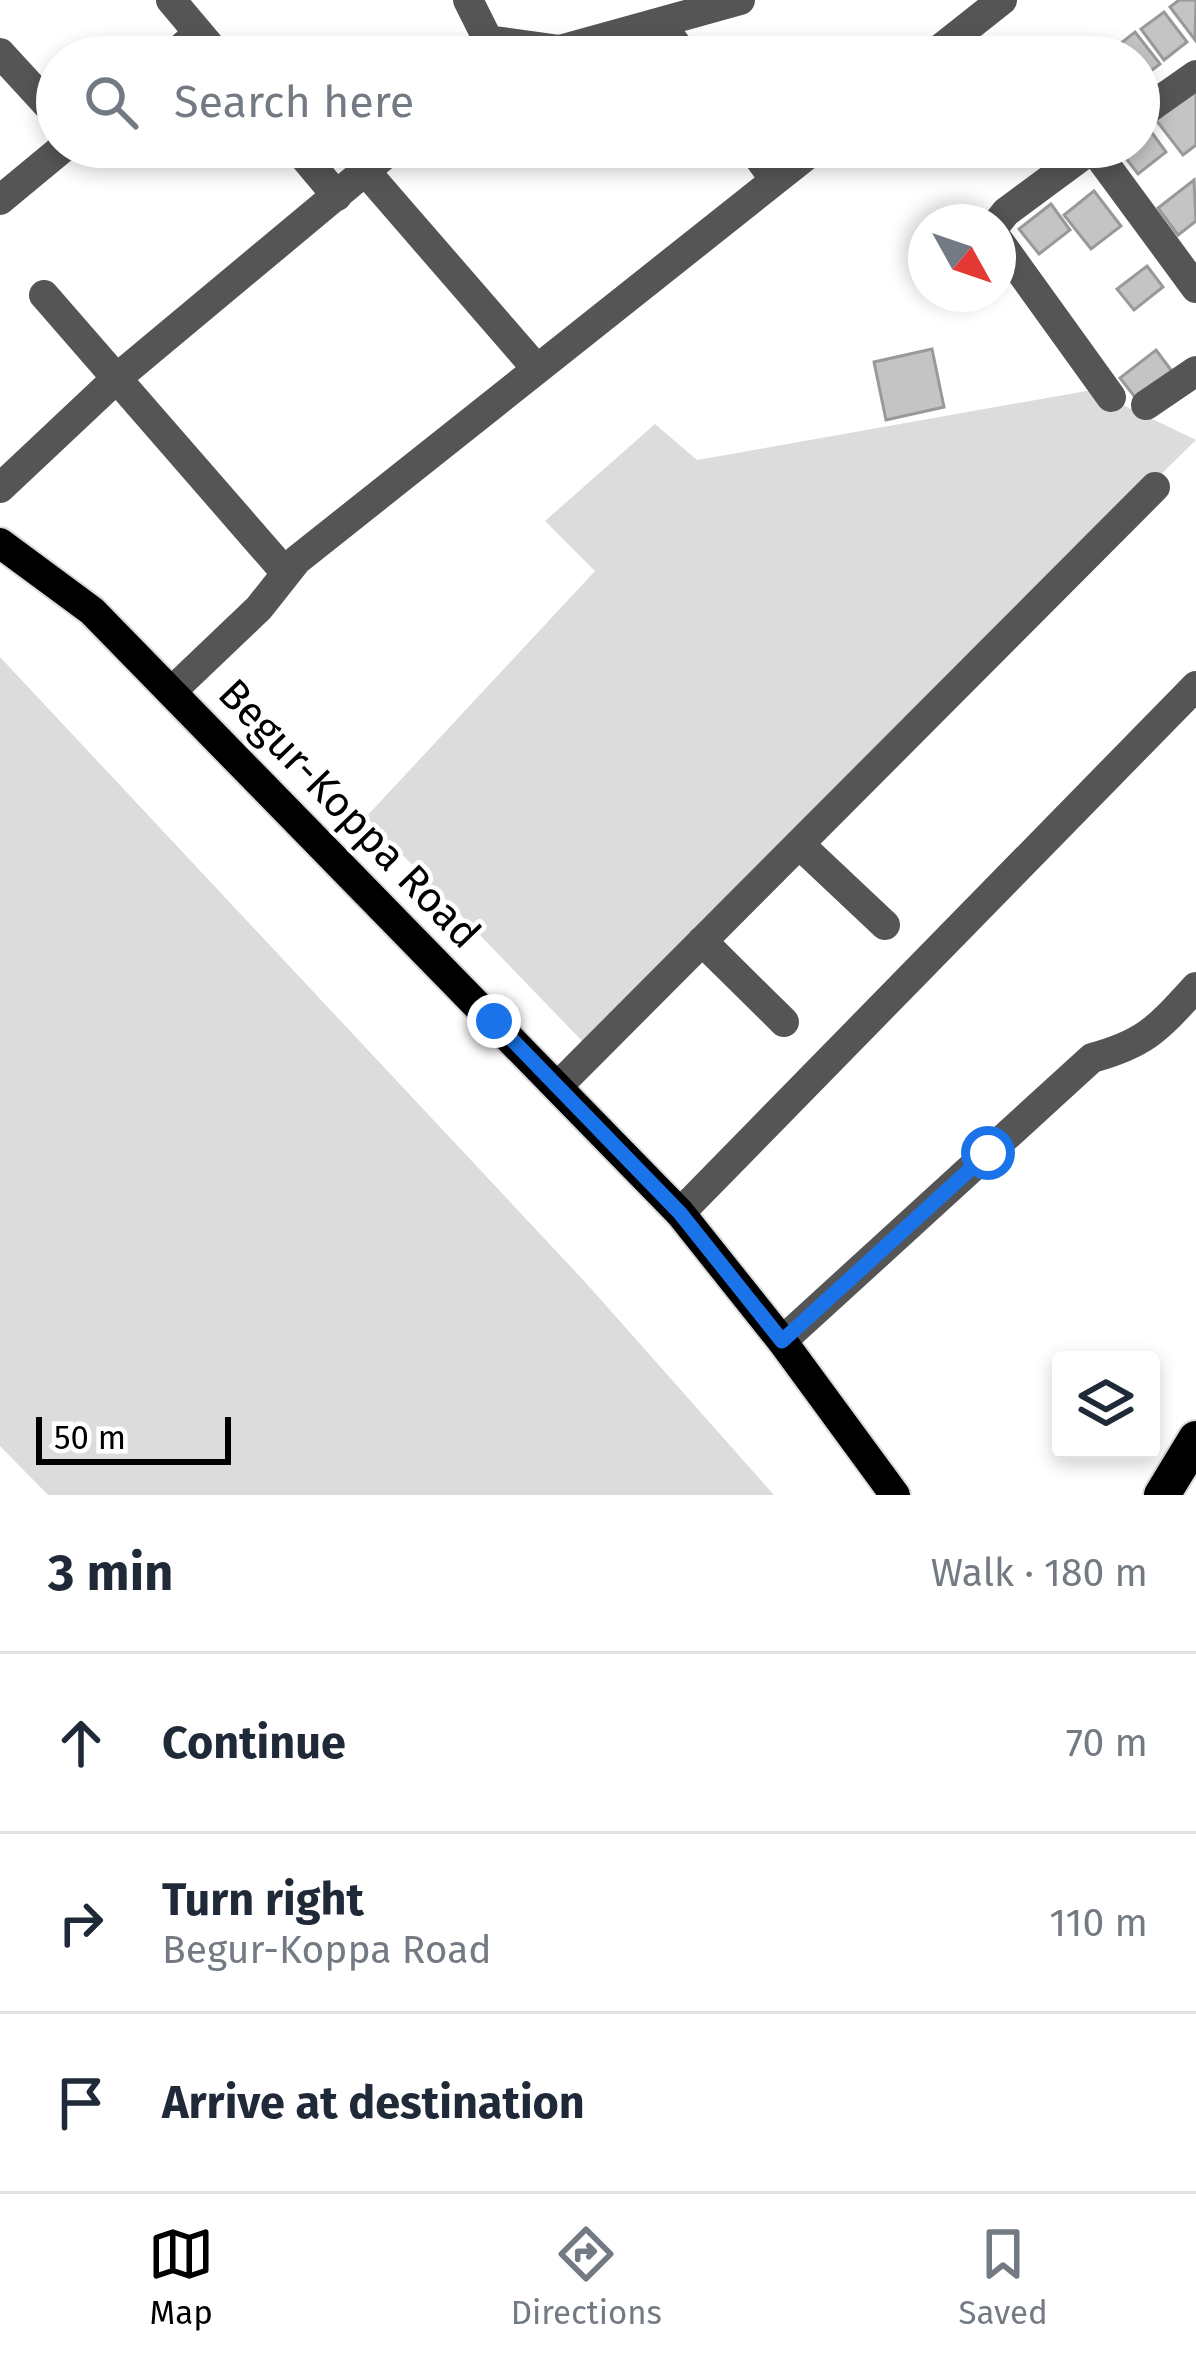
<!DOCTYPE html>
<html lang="en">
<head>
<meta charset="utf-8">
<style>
  body { margin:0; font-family:"Fira Sans",sans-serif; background:#f2f2f3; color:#1f2937 }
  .controls { position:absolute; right:36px; bottom:36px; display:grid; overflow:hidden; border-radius:12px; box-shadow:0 6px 18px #0003 }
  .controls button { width:108px; height:108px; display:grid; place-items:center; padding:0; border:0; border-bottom:3px solid #e0e1e3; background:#fff; color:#1f2937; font:60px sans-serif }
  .compass { position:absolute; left:908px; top:204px; width:108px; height:108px; border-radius:50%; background:#fff; box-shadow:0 6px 18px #0003; rotate:130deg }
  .scale { position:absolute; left:36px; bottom:30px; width:195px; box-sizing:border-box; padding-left:12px; border:6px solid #000; border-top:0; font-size:33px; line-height:42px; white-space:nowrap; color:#000; -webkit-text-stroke:9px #fff; paint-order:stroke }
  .stop { position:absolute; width:36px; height:36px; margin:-27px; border:9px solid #1a73e8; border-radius:50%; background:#fff }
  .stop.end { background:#1a73e8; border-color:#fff; box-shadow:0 3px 12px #0008 }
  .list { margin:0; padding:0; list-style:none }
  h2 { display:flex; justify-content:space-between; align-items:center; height:156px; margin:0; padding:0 48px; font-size:51px }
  h2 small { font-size:39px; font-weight:400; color:#747a83 }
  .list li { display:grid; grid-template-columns:78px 1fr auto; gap:36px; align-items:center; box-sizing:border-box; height:180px; padding:0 48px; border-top:3px solid #e0e1e3 }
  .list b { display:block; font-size:45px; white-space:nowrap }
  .list p { margin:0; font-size:39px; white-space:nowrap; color:#747a83 }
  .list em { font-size:39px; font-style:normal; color:#747a83 }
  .icon { flex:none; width:66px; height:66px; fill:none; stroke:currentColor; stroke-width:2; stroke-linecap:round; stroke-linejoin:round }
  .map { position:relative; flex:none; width:1196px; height:1495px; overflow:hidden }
  .search { position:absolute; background:#fff; box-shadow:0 6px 18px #0003; left:36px; right:36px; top:36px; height:132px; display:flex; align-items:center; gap:30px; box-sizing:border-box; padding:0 42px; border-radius:66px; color:#747a83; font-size:45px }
  .sheet { height:696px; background:#fff }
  nav { display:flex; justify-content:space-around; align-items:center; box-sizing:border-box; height:168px; border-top:3px solid #e0e1e3; background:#fff; font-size:33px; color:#747a83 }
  nav a { display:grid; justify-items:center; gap:6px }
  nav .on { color:#000 }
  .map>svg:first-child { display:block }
  .green { fill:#dcdcdc }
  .building { fill:#c4c4c4; stroke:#999; stroke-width:3 }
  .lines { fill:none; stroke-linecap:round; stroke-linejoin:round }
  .major-casing { stroke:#dbdbdb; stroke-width:34 }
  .highway-casing { stroke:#dbdbdb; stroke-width:40 }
  .minor { stroke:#555; stroke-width:30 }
  .major { stroke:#000; stroke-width:30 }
  .highway { stroke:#000; stroke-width:36 }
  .route { stroke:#1a73e8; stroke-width:15 }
  .labels { text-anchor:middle; stroke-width:9; stroke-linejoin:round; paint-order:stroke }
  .street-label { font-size:42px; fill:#000; stroke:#fff }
</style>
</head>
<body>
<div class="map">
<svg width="1196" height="1495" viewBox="0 0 1196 1495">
  <rect width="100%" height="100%" fill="#fff"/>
  <path class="green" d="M1092 390 1196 440 583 1042 366 817 595 571 545 521 655 424 697 460Z
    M0 657 586 1283 774 1495H48L0 1446Z"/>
  <path class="building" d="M1179 0H1196L1195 40 1170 7Z
    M1164 12 1187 42 1164 60 1141 29Z
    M1135 32 1160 64 1139 80V57H1116L1111 51Z
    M1196 90V145L1183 155 1156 120Z
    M1147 126 1166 152 1138 174 1118 148 1139 147V132Z
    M1194 180 1196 221 1178 235 1158 208Z
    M1094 191 1121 226 1091 249 1064 215Z
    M1051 204 1070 230 1039 254 1019 229Z
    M1147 266 1163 287 1134 310 1117 289Z
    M932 349 944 407 886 420 874 362Z
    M1156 350 1174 374 1138 401 1120 378Z"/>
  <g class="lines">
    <g class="major-casing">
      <path id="major" d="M0 543 92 611 680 1213 782 1341 895 1495"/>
    </g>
    <g class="highway-casing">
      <path id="highway" d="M1162 1495 1196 1439"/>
    </g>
    <path class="minor" d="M171 0 219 57
      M468 0 488 40
      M662 25 685 57
      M0 53 57 115
      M171 57 199 33
      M467 57 488 40 560 50 740 0
      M930 57 1002 0
      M1139 115 1196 75
      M296 147 337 196
      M751 147 775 180
      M1093 148 1196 288
      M367 173 537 369
      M0 200 64 147
      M998 222 1006 212 1094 147
      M998 240 1111 397
      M44 295 286 573
      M1146 405 1196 371
      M0 488 117 378 394 147
      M172 691 259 608 297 560 817 147
      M799 844 885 925
      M702 941 784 1022
      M558 1086 1155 487
      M680 1213 1196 686
      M782 1341 1092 1058C1147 1043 1158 1028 1196 987"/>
    <use href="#major" class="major"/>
    <use href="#highway" class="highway"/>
  </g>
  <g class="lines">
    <path class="route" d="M494 1021 680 1213 782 1341 988 1153"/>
  </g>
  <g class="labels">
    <g class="street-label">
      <text transform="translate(350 813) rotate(46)" y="15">Begur-Koppa Road</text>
    </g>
  </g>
</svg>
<div class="controls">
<button><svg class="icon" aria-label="layers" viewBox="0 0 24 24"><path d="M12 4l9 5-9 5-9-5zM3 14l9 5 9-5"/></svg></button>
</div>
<svg class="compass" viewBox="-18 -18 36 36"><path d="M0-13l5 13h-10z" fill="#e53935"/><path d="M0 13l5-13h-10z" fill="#747a83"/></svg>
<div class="scale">50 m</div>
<div class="stop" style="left:988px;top:1153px"></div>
<div class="stop end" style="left:494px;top:1021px"></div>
<div class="search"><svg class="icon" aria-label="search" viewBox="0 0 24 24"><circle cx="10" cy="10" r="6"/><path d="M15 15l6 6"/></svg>Search here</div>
</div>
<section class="sheet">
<h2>3 min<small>Walk · 180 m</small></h2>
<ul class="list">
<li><svg class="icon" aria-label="ahead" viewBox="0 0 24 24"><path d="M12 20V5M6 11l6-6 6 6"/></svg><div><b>Continue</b></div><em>70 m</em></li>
<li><svg class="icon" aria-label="right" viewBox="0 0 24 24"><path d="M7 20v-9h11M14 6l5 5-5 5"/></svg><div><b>Turn right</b><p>Begur-Koppa Road</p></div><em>110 m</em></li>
<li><svg class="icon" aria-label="arrive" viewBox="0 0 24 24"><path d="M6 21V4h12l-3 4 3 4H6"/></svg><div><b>Arrive at destination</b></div></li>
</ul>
</section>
<nav>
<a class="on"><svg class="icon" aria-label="map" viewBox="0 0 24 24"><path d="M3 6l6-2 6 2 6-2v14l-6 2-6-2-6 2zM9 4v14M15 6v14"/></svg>Map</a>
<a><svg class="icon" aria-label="directions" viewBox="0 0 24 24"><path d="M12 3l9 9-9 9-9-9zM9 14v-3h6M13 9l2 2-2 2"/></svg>Directions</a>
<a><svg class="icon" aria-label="saved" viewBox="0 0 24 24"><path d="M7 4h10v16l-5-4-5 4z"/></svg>Saved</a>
</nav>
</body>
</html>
